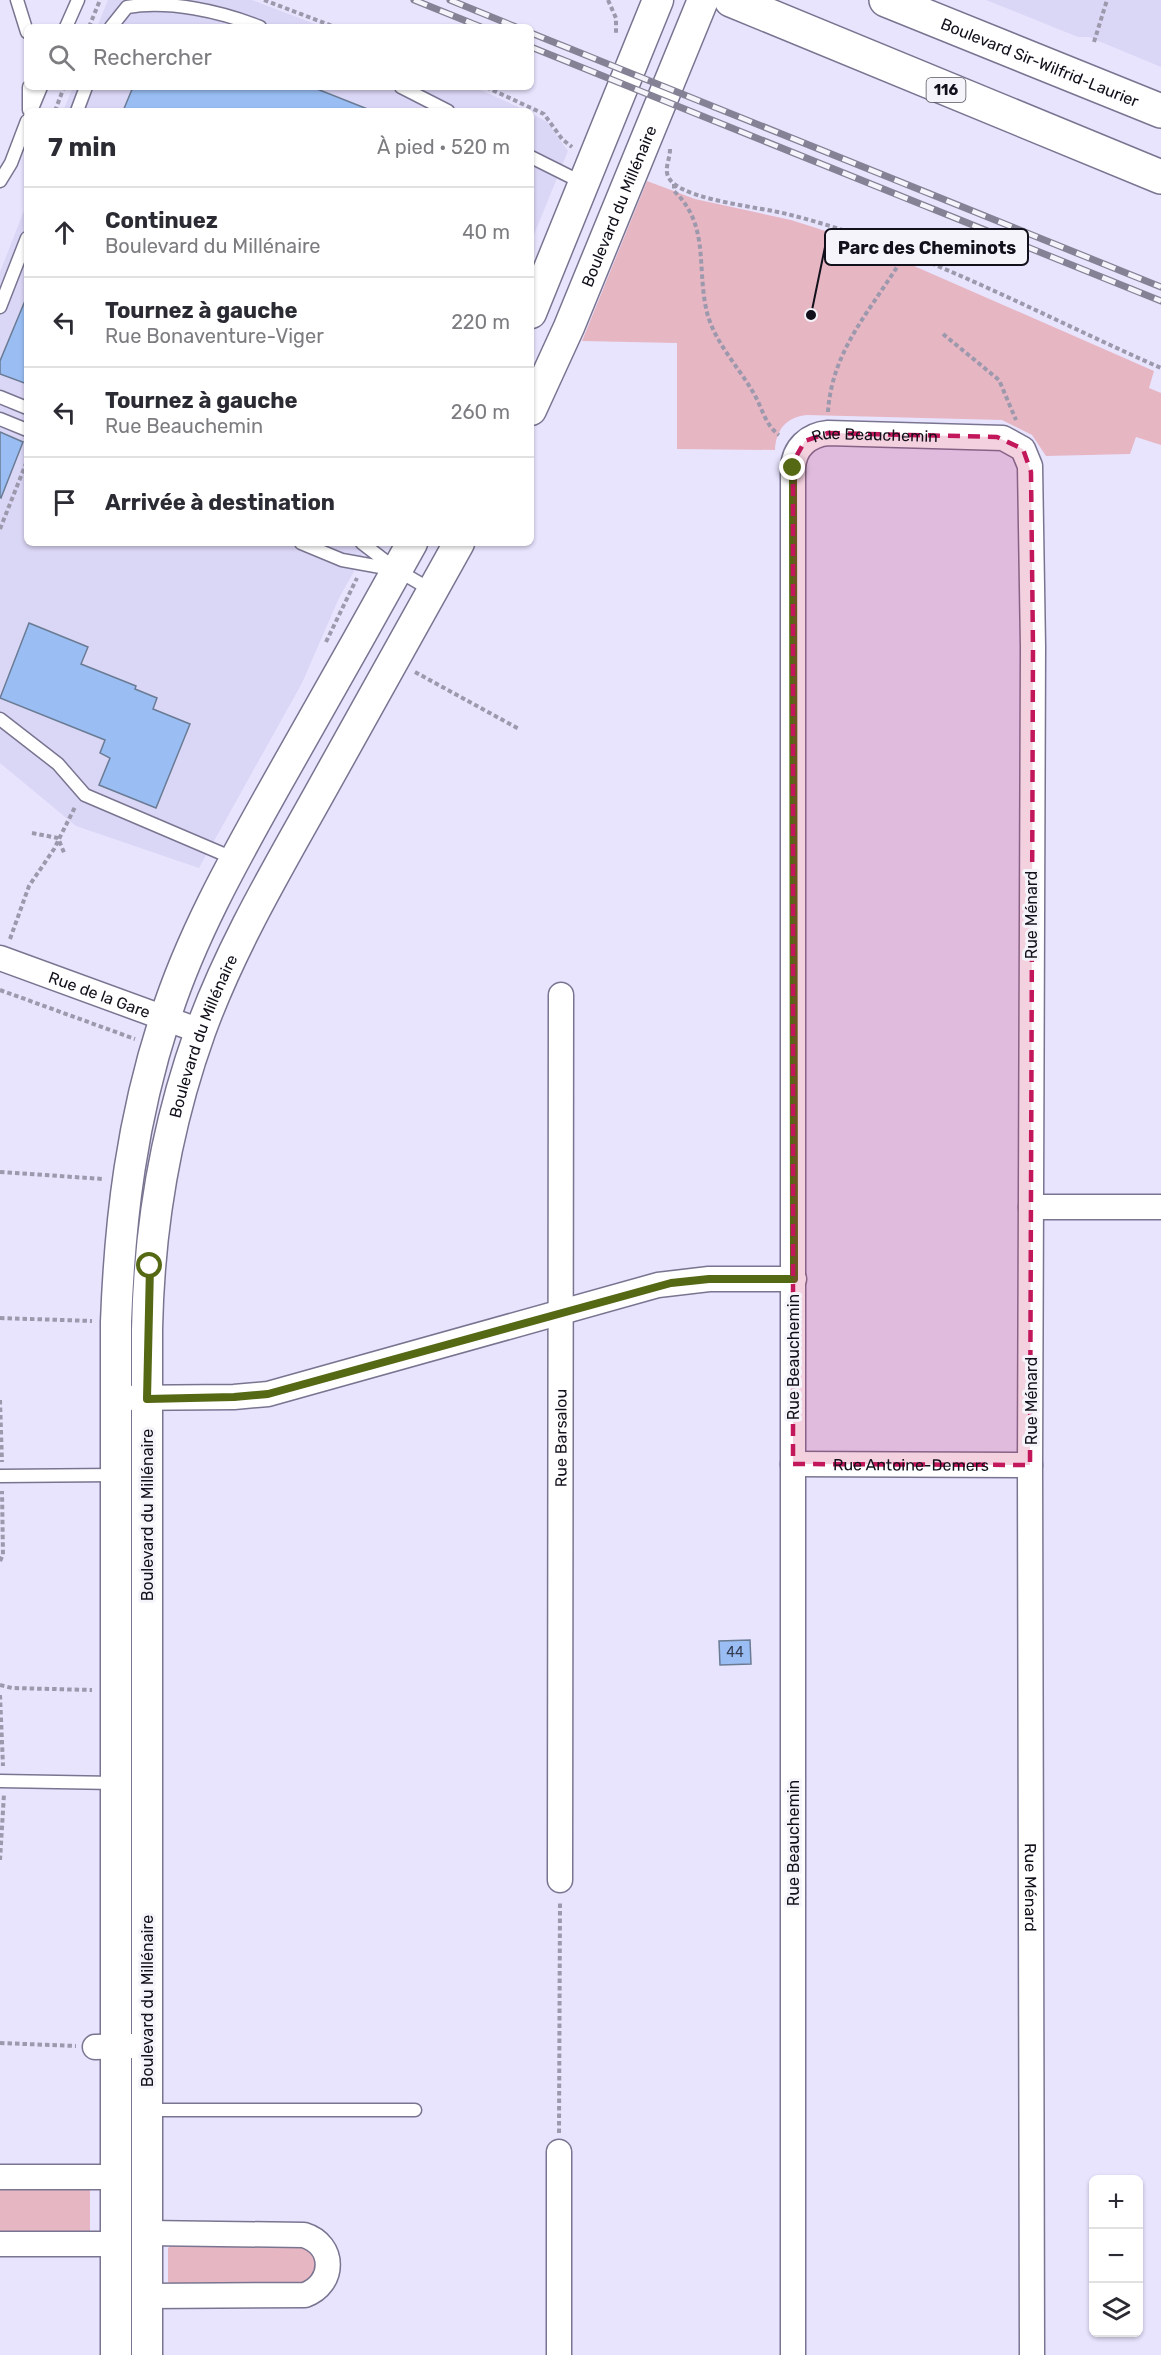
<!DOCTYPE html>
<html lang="fr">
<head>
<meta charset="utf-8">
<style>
  body { margin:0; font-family:Rubik,sans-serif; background:#f2f2f3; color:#2b2b33 }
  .controls { position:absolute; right:18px; bottom:18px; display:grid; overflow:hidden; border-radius:9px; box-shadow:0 2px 4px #0004 }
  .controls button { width:54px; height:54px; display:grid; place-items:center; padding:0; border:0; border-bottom:2px solid #e1e1e2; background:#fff; color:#2b2b33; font:30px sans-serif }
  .stop { position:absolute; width:18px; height:18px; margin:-14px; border:4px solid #556814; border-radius:50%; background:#fff }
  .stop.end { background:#556814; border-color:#fff; box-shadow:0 2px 6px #0008 }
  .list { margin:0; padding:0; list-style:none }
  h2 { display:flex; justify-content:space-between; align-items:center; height:78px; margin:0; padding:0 24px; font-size:26px }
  h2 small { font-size:20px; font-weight:400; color:#7c7c81 }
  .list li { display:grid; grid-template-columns:39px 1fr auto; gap:18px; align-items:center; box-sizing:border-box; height:90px; padding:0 24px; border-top:2px solid #e1e1e2 }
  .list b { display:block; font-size:22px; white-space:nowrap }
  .list p { margin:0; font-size:20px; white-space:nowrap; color:#7c7c81 }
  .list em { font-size:20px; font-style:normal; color:#7c7c81 }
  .icon { flex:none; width:33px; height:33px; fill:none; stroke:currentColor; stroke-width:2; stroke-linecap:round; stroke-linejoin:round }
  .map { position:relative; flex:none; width:1161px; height:2355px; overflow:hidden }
  .search { position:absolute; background:#fff; box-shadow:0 2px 4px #0004; left:24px; top:24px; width:510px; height:66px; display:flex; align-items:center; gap:15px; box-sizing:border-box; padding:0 21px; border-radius:9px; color:#7c7c81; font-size:22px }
  .panel { position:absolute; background:#fff; box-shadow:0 2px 4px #0004; left:24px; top:108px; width:510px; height:438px; border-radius:9px }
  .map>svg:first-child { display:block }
  .built { fill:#dad6f5 }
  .green { fill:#e7b6c3 }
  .building { fill:#9abef4; stroke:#6a7b94; stroke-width:1.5 }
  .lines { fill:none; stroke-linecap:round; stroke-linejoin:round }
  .service-casing { stroke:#797591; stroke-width:15 }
  .minor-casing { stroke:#797591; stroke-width:27 }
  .tertiary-casing { stroke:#797591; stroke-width:33 }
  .primary-casing { stroke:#797591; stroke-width:36 }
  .path { stroke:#9c99ad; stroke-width:4; stroke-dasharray:4.5 3; stroke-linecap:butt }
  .service { stroke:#fff; stroke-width:12 }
  .minor { stroke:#fff; stroke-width:24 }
  .tertiary { stroke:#fff; stroke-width:30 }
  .primary { stroke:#fff; stroke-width:33 }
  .rail-casing { stroke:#868296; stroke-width:7 }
  .rail { stroke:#f5f4fa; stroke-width:4.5; stroke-dasharray:14; stroke-linecap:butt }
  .route { stroke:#556814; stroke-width:8 }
  .marked { fill:#c2185b; fill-opacity:0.2; stroke:#c2185b; stroke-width:4.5; stroke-dasharray:12 8; stroke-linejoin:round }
  .labels { text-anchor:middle; stroke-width:6; stroke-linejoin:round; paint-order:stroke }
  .number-label { font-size:14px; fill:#343c51 }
  .shield { fill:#f5f4fa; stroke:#56545e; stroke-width:1.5 }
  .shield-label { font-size:15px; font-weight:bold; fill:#12101b }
  .street-label { font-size:16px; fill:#12101b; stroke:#f5f4fa }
  .leader { fill:none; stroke:#12101b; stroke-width:2 }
  .callout-dot { fill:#12101b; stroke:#f5f4fa; stroke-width:2 }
  .callout { fill:#f5f4fa; stroke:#12101b; stroke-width:2 }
  .callout-label { font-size:18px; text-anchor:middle; font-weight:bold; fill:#12101b }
</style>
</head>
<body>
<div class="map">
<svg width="1161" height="2355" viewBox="0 0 1161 2355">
  <rect width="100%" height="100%" fill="#e8e4fe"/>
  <path class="built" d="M108 0H252L323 27H97Z
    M986 0H1161V67L1089 37H1078Z
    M73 87H474L527 111H63Z
    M531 113 547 122 568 151 531 242Z
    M27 203V543H370L339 598 302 683 199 868 76 826 0 763V272Z"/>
  <path class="green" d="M647 181 695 199 791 220 857 241 1154 371 1149 388 1161 393V445L1136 437 1130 454 1046 456 1032 435 1002 420 807 415C786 417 776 430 775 450L677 449V343L582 341Z
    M0 2186 90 2188V2232L0 2234Z
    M297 2244C313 2249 316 2257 316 2273L306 2284 173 2285 168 2282V2248L172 2245Z"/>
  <path class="building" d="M133 87H312L370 110 123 111Z
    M27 296V384L0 374V361Z
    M0 432 23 442 1 498 0 497Z
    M29 623 88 647 81 664 136 686 135 689 157 698 153 709 190 724 156 808 99 785 110 758 100 753 105 740 0 698Z
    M750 1640 751 1664 720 1665 719 1641Z"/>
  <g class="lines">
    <g class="service-casing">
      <path id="service" d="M17 0 27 32
        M66 27 78 0
        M111 27 127 7C169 0 220 11 260 27
        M29 87V110
        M401 87 448 111
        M31 111 41 87
        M77 111 86 87
        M531 157 583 183
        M0 181 11 163 27 121
        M0 307 27 238
        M0 397 27 408
        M0 419 27 430
        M301 543 342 560 397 570
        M362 543 397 570 433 591
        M0 719 58 764 85 795 235 859
        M0 1476 115 1475
        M0 1781 115 1783
        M147 2110H415"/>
    </g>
    <g class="minor-casing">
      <g id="minor">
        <path id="s1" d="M0 958 200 1031"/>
        <path d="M1031 1207H1161"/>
        <path d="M116 1398 234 1397 268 1394 658 1285 709 1279H794"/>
        <path id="s2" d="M793 1464 1030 1465"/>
        <path id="s3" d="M560 1880 561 995"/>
        <path d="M95 2047 133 2046"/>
        <path d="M559 2152V2355"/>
        <path d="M0 2177H116"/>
        <path d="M0 2244H117"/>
        <path d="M147 2296 305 2295C335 2284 336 2245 304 2235L147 2233"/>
        <path id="s4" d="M793 2355V468C794 448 808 435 828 433L1003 438 1023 449 1030 466 1033 647 1030 1465 1032 2355"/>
      </g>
    </g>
    <g class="tertiary-casing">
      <g id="tertiary">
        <path d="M531 313 658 0"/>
        <path id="s5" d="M531 410 569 327 703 0"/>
        <path d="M116 2355V1322C120 1216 132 1120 165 1018 191 936 234 860 276 785 322 704 367 624 412 543"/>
        <path id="s6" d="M147 2355V1329C149 1228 166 1127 200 1032 230 949 275 873 318 796 365 712 412 628 459 543"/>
      </g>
    </g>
    <g class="primary-casing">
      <g id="primary">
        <path d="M731 0 1161 177"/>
        <path id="s7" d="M886 0 1161 111"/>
      </g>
    </g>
    <path class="path" d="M264 0 335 27
      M608 0 616 18V33
      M89 27 100 0
      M1094 42 1107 0
      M486 87 544 114 562 139 572 147
      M55 111 64 87
      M670 149C670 162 661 172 673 183 694 201 759 207 787 214 916 246 1040 315 1161 368
      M674 184V191C709 224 697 265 706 308 712 339 737 365 753 392 762 407 765 425 779 435
      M943 334 999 380 1016 420
      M828 412C832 348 874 307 905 254
      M0 529 27 461
      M326 642 357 578
      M415 672 519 729
      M32 833 58 838 65 855
      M10 939 29 886 54 849 75 807
      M0 990 135 1039
      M0 1172 103 1179
      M0 1318 92 1321
      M0 1400 2 1462
      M0 1561 3 1555 2 1491
      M0 1685 12 1688 92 1690
      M0 1695 3 1766
      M0 1860 4 1794
      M0 2043 76 2046
      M559 2133 560 1901"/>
    <use href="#service" class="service"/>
    <use href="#minor" class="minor"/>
    <use href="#tertiary" class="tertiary"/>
    <use href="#primary" class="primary"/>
    <g class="rail-casing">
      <path id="rail" d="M414 0 481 27
        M450 0 516 27
        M531 33 1161 287
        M531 47 1161 301"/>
    </g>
    <use href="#rail" class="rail"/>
  </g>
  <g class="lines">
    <path class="route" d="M150 1266 147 1399 234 1397 268 1394 671 1283 709 1279H794L793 468"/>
  </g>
  <path class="marked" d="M828 433 997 437 1023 449 1031 472 1033 647 1030 1465 793 1464V462L805 441Z"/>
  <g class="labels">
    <g class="number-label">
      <text x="735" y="1657">44</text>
    </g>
    <rect class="shield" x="926.5" y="78" width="39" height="24" rx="4.5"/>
    <g class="shield-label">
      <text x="946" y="95">116</text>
    </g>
    <g class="street-label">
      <text dy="6" stroke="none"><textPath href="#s7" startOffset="166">Boulevard Sir-Wilfrid-Laurier</textPath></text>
      <text dy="6" stroke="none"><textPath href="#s5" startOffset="222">Boulevard du Millénaire</textPath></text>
      <text dy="6" stroke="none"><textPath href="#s4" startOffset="1988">Rue Beauchemin</textPath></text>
      <text transform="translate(1031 915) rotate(-90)" y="6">Rue Ménard</text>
      <text dy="6" stroke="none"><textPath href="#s1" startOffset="106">Rue de la Gare</textPath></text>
      <text dy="6" stroke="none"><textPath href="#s6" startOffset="1326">Boulevard du Millénaire</textPath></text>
      <text transform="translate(793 1357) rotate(-90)" y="6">Rue Beauchemin</text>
      <text transform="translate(1031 1401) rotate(-90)" y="6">Rue Ménard</text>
      <text dy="6" stroke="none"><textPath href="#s3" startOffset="442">Rue Barsalou</textPath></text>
      <text dy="6" stroke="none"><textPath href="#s2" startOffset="118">Rue Antoine-Demers</textPath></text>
      <text transform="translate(147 1515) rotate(-90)" y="6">Boulevard du Millénaire</text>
      <text transform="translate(793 1843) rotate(-90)" y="6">Rue Beauchemin</text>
      <text dy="6" stroke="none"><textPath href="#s4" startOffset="3579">Rue Ménard</textPath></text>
      <text transform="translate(147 2001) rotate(-90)" y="6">Boulevard du Millénaire</text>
    </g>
  </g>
  <path class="leader" d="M811 315L825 247"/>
  <circle class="callout-dot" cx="811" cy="315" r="6"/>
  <rect class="callout" x="825" y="229" width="203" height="36" rx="6"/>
  <g class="callout-label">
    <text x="927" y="254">Parc des Cheminots</text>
  </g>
</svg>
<div class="controls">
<button>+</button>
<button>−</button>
<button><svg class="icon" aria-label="layers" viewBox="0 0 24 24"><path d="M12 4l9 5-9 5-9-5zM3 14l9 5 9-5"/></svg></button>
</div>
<div class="stop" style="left:150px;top:1266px"></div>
<div class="stop end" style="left:793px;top:468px"></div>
<div class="search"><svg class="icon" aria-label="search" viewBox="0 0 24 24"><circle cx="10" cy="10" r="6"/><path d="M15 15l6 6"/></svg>Rechercher</div>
<section class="panel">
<h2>7 min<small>À pied · 520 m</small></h2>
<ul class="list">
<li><svg class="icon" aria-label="ahead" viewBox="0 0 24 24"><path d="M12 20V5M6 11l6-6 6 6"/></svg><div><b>Continuez</b><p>Boulevard du Millénaire</p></div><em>40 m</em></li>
<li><svg class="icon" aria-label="left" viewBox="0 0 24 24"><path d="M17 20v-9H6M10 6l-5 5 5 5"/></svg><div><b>Tournez à gauche</b><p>Rue Bonaventure-Viger</p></div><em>220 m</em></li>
<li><svg class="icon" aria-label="left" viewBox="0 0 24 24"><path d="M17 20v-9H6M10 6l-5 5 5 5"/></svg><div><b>Tournez à gauche</b><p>Rue Beauchemin</p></div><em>260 m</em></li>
<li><svg class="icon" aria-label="arrive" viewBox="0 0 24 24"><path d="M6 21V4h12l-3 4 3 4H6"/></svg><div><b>Arrivée à destination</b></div></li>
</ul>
</section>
</div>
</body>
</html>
